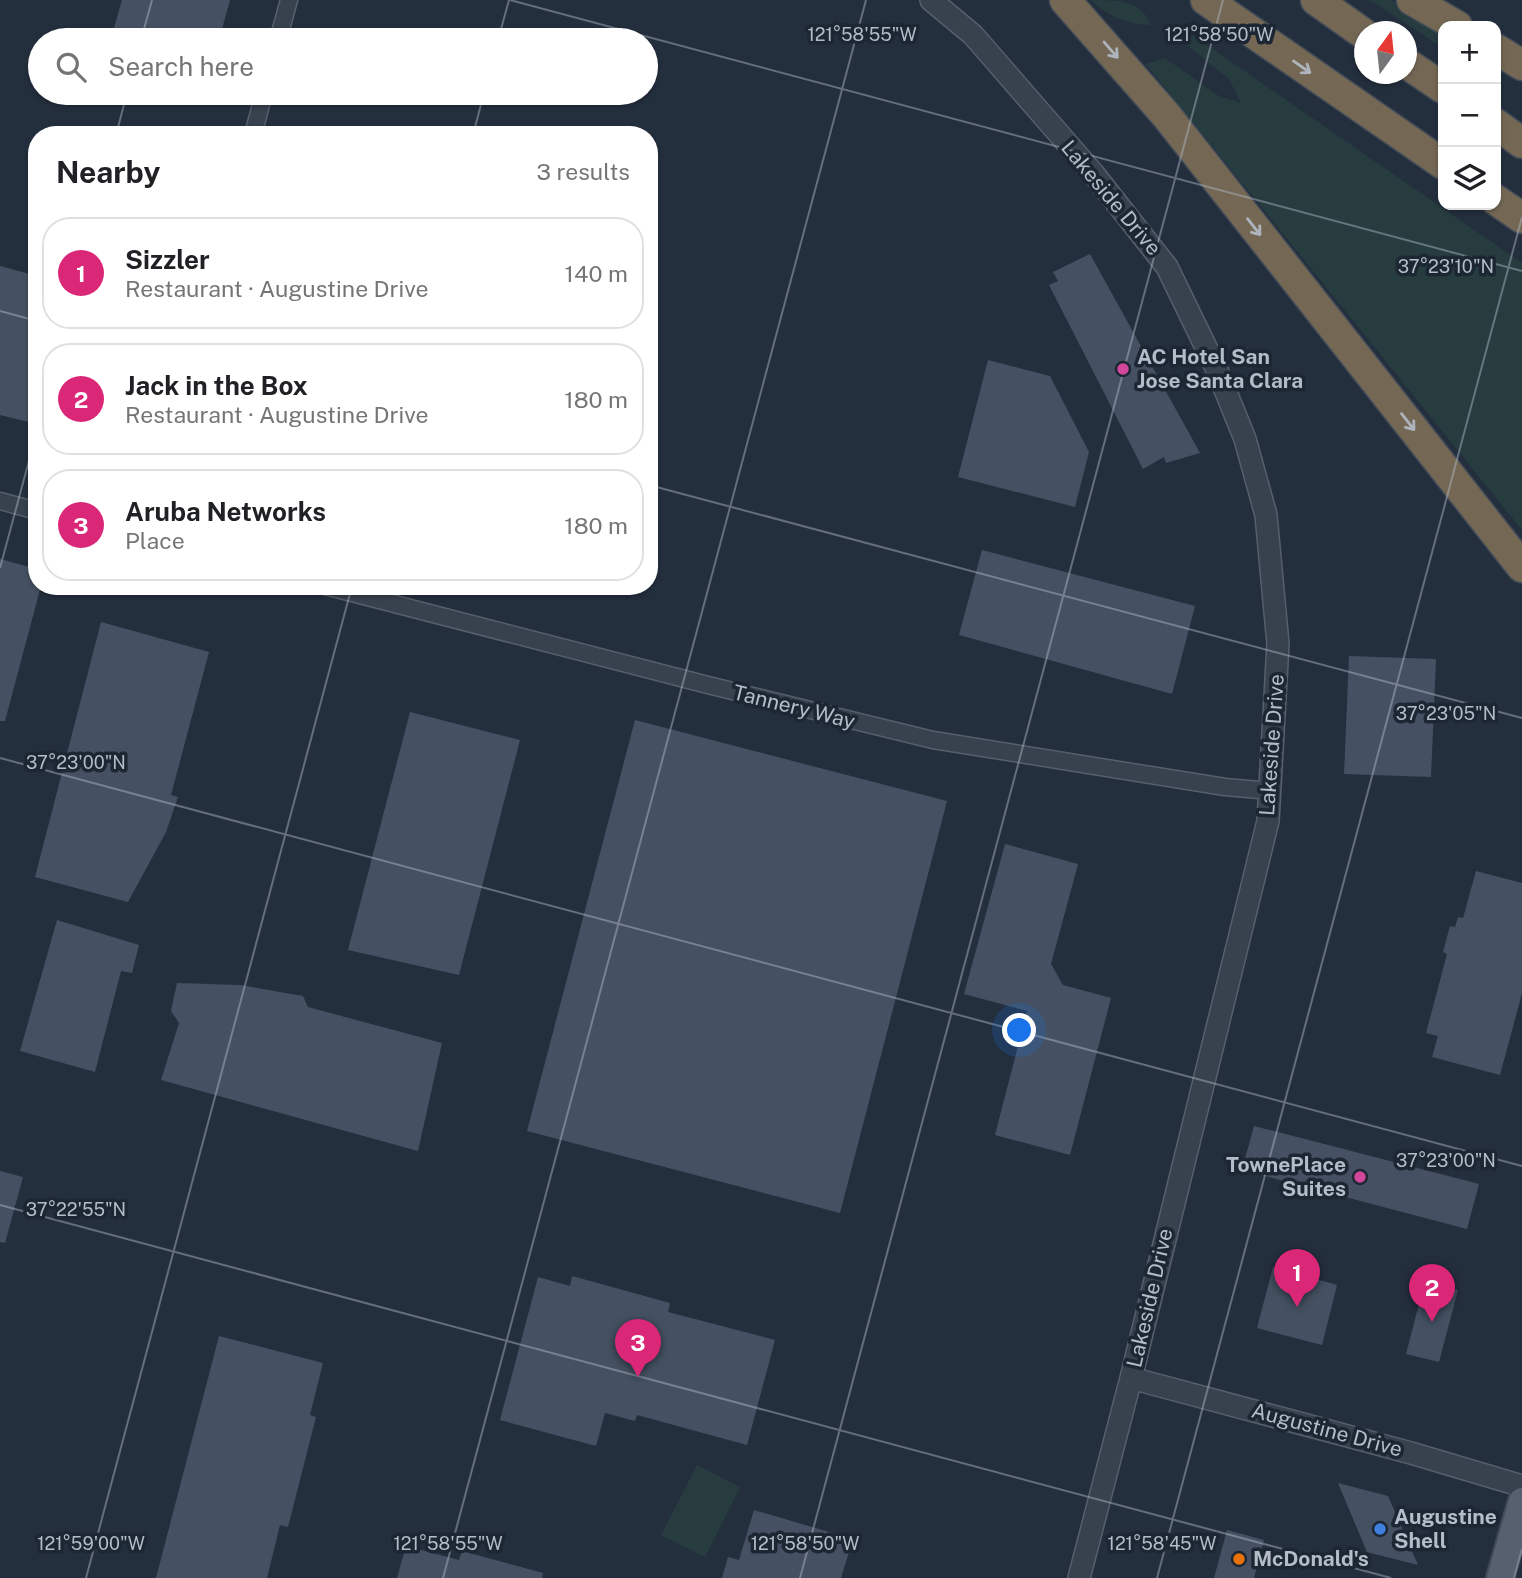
<!DOCTYPE html>
<html lang="en">
<head>
<meta charset="utf-8">
<style>
  body { margin:0; font-family:"Public Sans",sans-serif; background:#f2f2f2; color:#202124 }
  .controls { position:absolute; right:21px; top:21px; display:grid; overflow:hidden; border-radius:14px; box-shadow:0 2px 5px #0004 }
  .controls button { width:63px; height:63px; display:grid; place-items:center; padding:0; border:0; border-bottom:2px solid #e0e0e0; background:#fff; color:#202124; font:35px sans-serif }
  .compass { position:absolute; left:1354px; top:21px; width:63px; height:63px; border-radius:50%; background:#fff; box-shadow:0 2px 5px #0004; rotate:15deg }
  .you { position:absolute; left:1020px; top:1031px; width:24px; height:24px; margin:-18px; border:5px solid #fff; border-radius:50%; background:#1a73e8; box-shadow:0 0 0 10px #1a73e833 }
  .badge { display:grid; place-items:center; width:46px; height:46px; border-radius:50%; background:#db2777; color:#fff; font-size:23px; font-weight:700 }
  .pin { position:absolute; translate:-50% -58px; filter:drop-shadow(0 2px 4px #0008) }
  .pin::after { content:''; position:absolute; top:37px; width:24px; height:21px; background:inherit; clip-path:polygon(0 0,100% 0,50% 100%) }
  .list { margin:0; padding:0; list-style:none }
  h2 { display:flex; justify-content:space-between; align-items:center; height:91px; margin:0; padding:0 28px; font-size:30px }
  h2 small { font-size:23px; font-weight:400; color:#757577 }
  .list li { display:grid; grid-template-columns:46px 1fr auto; gap:21px; align-items:center; box-sizing:border-box; height:112px; margin:0 14px 14px; padding:0 14px; border:2px solid #e0e0e0; border-radius:28px }
  .list b { display:block; font-size:26px; white-space:nowrap }
  .list p { margin:0; font-size:23px; white-space:nowrap; color:#757577 }
  .list em { font-size:23px; font-style:normal; color:#757577 }
  .icon { flex:none; width:38px; height:38px; fill:none; stroke:currentColor; stroke-width:2; stroke-linecap:round; stroke-linejoin:round }
  .map { position:relative; flex:none; width:1522px; height:1578px; overflow:hidden }
  .search { position:absolute; background:#fff; box-shadow:0 2px 5px #0004; left:28px; top:28px; width:630px; height:77px; display:flex; align-items:center; gap:18px; box-sizing:border-box; padding:0 24px; border-radius:38px; color:#757577; font-size:26px }
  .panel { position:absolute; background:#fff; box-shadow:0 2px 5px #0004; left:28px; top:126px; width:630px; height:469px; border-radius:28px }
  .map>svg:first-child { display:block }
  .green { fill:#263c3f }
  .building { fill:#455162 }
  .lines { fill:none; stroke-linecap:round; stroke-linejoin:round }
  .minor-casing { stroke:#565f6c; stroke-width:19 }
  .tertiary-casing { stroke:#565f6c; stroke-width:24 }
  .primary-casing { stroke:#414a57; stroke-width:30 }
  .motorway-casing { stroke:#434c59; stroke-width:33 }
  .minor { stroke:#38414e; stroke-width:16 }
  .tertiary { stroke:#38414e; stroke-width:21 }
  .primary { stroke:#56606e; stroke-width:26 }
  .motorway { stroke:#746855; stroke-width:30 }
  .oneway { stroke:#aeb4bd }
  .ticks { fill:none; stroke:#b4bcc9; stroke-width:2; stroke-opacity:0.45 }
  .hotel-dot { fill:#d1479c; stroke:#1d2633; stroke-width:2.5 }
  .shop-dot { fill:#3f7fe0; stroke:#1d2633; stroke-width:2.5 }
  .food-dot { fill:#e8710a; stroke:#1d2633; stroke-width:2.5 }
  .labels { text-anchor:middle; stroke-width:7; stroke-linejoin:round; paint-order:stroke }
  .street-label { font-size:21px; fill:#b4bcc9; stroke:#1d2633 }
  .poi-label { font-size:21px; font-weight:bold; fill:#b4bcc9; stroke:#1d2633; text-anchor:start }
  .ticks-label { font-size:18px; text-anchor:middle; fill:#b4bcc9; stroke:#1d2633; stroke-width:7; stroke-linejoin:round; paint-order:stroke }
</style>
</head>
<body>
<div class="map">
<svg width="1522" height="1578" viewBox="0 0 1522 1578">
  <rect width="100%" height="100%" fill="#242f3e"/>
  <path class="green" d="M1091 0C1119 0 1141 0 1151 25 1127 25 1108 16 1091 0Z
    M1370 0H1391L1443 32V48Z
    M1188 32 1522 263V530L1146 64 1165 58 1219 96 1241 103 1229 79 1177 37Z
    M697 1465 740 1487 705 1557 661 1535Z"/>
  <path class="building" d="M122 0H230L219 40H156L114 28Z
    M1090 254 1200 453 1166 463 1164 457 1143 469 1049 285 1058 281 1053 272Z
    M0 266 37 276V424L0 415Z
    M988 360 1050 376 1089 452 1075 507 958 477Z
    M982 550 1195 606 1172 694 959 635Z
    M0 559 37 569V586H41L5 721H0Z
    M101 622 209 652 171 795 178 797 166 832 128 902 35 877Z
    M1349 656 1436 659 1431 777 1344 774Z
    M410 712 520 740 459 975 348 950Z
    M635 720 947 801 840 1213 527 1131Z
    M1005 844 1078 864 1051 964 1063 985 1111 998 1070 1155 995 1135 1027 1011 964 994Z
    M1476 871 1522 883V993L1500 1075 1432 1057 1438 1036 1426 1033 1447 954 1443 952 1450 926 1455 927 1458 917 1463 918Z
    M57 920 139 945 132 973 121 971 95 1072 20 1051Z
    M177 983 240 985 303 996 308 1007 442 1043 418 1151 161 1080 179 1023 171 1011Z
    M1254 1126 1479 1184 1467 1229 1242 1170Z
    M0 1171 23 1177 5 1243 0 1242Z
    M1273 1267 1337 1285 1322 1345 1257 1328Z
    M572 1276 670 1303 668 1312 775 1340 747 1445 637 1415 635 1421 605 1413 596 1446 500 1420 538 1277 570 1286Z
    M1425 1281 1458 1290 1439 1362 1406 1354Z
    M219 1336 323 1363 310 1415 316 1417 288 1527 280 1525 267 1578H156Z
    M1338 1483 1388 1496 1418 1565 1367 1552Z
    M754 1510 853 1539 841 1578H722L728 1557 739 1560Z
    M1227 1530 1264 1540 1254 1578H1214Z
    M406 1546 459 1560 462 1551 543 1573 542 1578H397Z"/>
  <g class="lines">
    <g class="minor-casing">
      <path id="minor" d="M278 40 289 0
        M253 135 264 93
        M0 501 37 511
        M325 586 708 685 933 740 1225 787 1271 791"/>
    </g>
    <g class="tertiary-casing">
      <path id="tertiary" d="M931 0 973 35 1093 173 1167 267 1217 370 1245 439 1266 515 1278 644 1268 821 1131 1378 1079 1578
        M1131 1378 1411 1453 1522 1486"/>
    </g>
    <g class="primary-casing">
      <path id="primary" d="M1500 1578 1522 1501"/>
    </g>
    <g class="motorway-casing">
      <path id="motorway" d="M1065 0 1166 115 1522 567
        M1206 0 1443 164
        M1316 0 1364 34
        M1412 0 1457 26
        M1496 49 1522 65
        M1406 63 1443 88
        M1496 124 1522 143
        M1496 200 1522 218"/>
    </g>
    <use href="#minor" class="minor"/>
    <use href="#tertiary" class="tertiary"/>
    <use href="#primary" class="primary"/>
    <use href="#motorway" class="motorway"/>
  </g>
  <defs><path id="oneway-shaft" d="M-6 0H5M1.5-3L5.5 0L1.5 3" fill="none" stroke-width="1.6" stroke-linecap="round" stroke-linejoin="round" transform="scale(1.75)"/></defs>
  <g class="oneway">
    <use href="#oneway-shaft" transform="translate(1111 50) rotate(49)"/>
    <use href="#oneway-shaft" transform="translate(1302 67) rotate(35)"/>
    <use href="#oneway-shaft" transform="translate(1254 227) rotate(52)"/>
    <use href="#oneway-shaft" transform="translate(1408 422) rotate(52)"/>
  </g>
  <path class="ticks" d="M510 0 1522 271M141 40 152 0M498 40 509 0M116 135 127 93M473 135 484 93M0 311 37 321M649 485 1522 718M0 568 37 431M0 758 1522 1166M0 1205 1391 1578M86 1578 352 586M443 1578 866 0M800 1578 1223 0M1157 1578 1522 217M1514 1578 1522 1549"/>
  <g class="hotel-dot">
    <circle cx="1123" cy="369" r="7"/>
    <circle cx="1360" cy="1177" r="7"/>
  </g>
  <circle class="shop-dot" cx="1380" cy="1529" r="7"/>
  <circle class="food-dot" cx="1239" cy="1559" r="7"/>
  <g class="labels">
    <g class="street-label">
      <text transform="translate(1111 198) rotate(50)" y="7">Lakeside Drive</text>
      <text transform="translate(794 707) rotate(14)" y="7">Tannery Way</text>
      <text transform="translate(1272 745) rotate(-86)" y="7">Lakeside Drive</text>
      <text transform="translate(1150 1298) rotate(-77)" y="7">Lakeside Drive</text>
      <text transform="translate(1327 1430) rotate(15)" y="7">Augustine Drive</text>
    </g>
    <g class="poi-label">
      <text x="1137" y="364">AC Hotel San<tspan x="1137" dy="24">Jose Santa Clara</tspan></text>
      <text x="1346" y="1172" text-anchor="end">TownePlace<tspan x="1346" dy="24">Suites</tspan></text>
      <text x="1394" y="1524">Augustine<tspan x="1394" dy="24">Shell</tspan></text>
      <text x="1253" y="1566">McDonald's</text>
    </g>
  </g>
  <g class="ticks-label">
    <text x="862" y="41">121°58'55"W</text>
    <text x="1219" y="41">121°58'50"W</text>
    <text x="1446" y="273">37°23'10"N</text>
    <text x="1446" y="720">37°23'05"N</text>
    <text x="76" y="769">37°23'00"N</text>
    <text x="1446" y="1167">37°23'00"N</text>
    <text x="76" y="1216">37°22'55"N</text>
    <text x="91" y="1550">121°59'00"W</text>
    <text x="448" y="1550">121°58'55"W</text>
    <text x="805" y="1550">121°58'50"W</text>
    <text x="1162" y="1550">121°58'45"W</text>
  </g>
</svg>
<div class="controls">
<button>+</button>
<button>−</button>
<button><svg class="icon" aria-label="layers" viewBox="0 0 24 24"><path d="M12 4l9 5-9 5-9-5zM3 14l9 5 9-5"/></svg></button>
</div>
<svg class="compass" viewBox="-18 -18 36 36"><path d="M0-13l5 13h-10z" fill="#e53935"/><path d="M0 13l5-13h-10z" fill="#757577"/></svg>
<div class="you"></div>
<div class="pin badge" style="left:1297px;top:1307px">1</div>
<div class="pin badge" style="left:1432px;top:1322px">2</div>
<div class="pin badge" style="left:638px;top:1377px">3</div>
<div class="search"><svg class="icon" aria-label="search" viewBox="0 0 24 24"><circle cx="10" cy="10" r="6"/><path d="M15 15l6 6"/></svg>Search here</div>
<section class="panel">
<h2>Nearby<small>3 results</small></h2>
<ul class="list">
<li><span class="badge">1</span><div><b>Sizzler</b><p>Restaurant · Augustine Drive</p></div><em>140 m</em></li>
<li><span class="badge">2</span><div><b>Jack in the Box</b><p>Restaurant · Augustine Drive</p></div><em>180 m</em></li>
<li><span class="badge">3</span><div><b>Aruba Networks</b><p>Place</p></div><em>180 m</em></li>
</ul>
</section>
</div>
</body>
</html>
